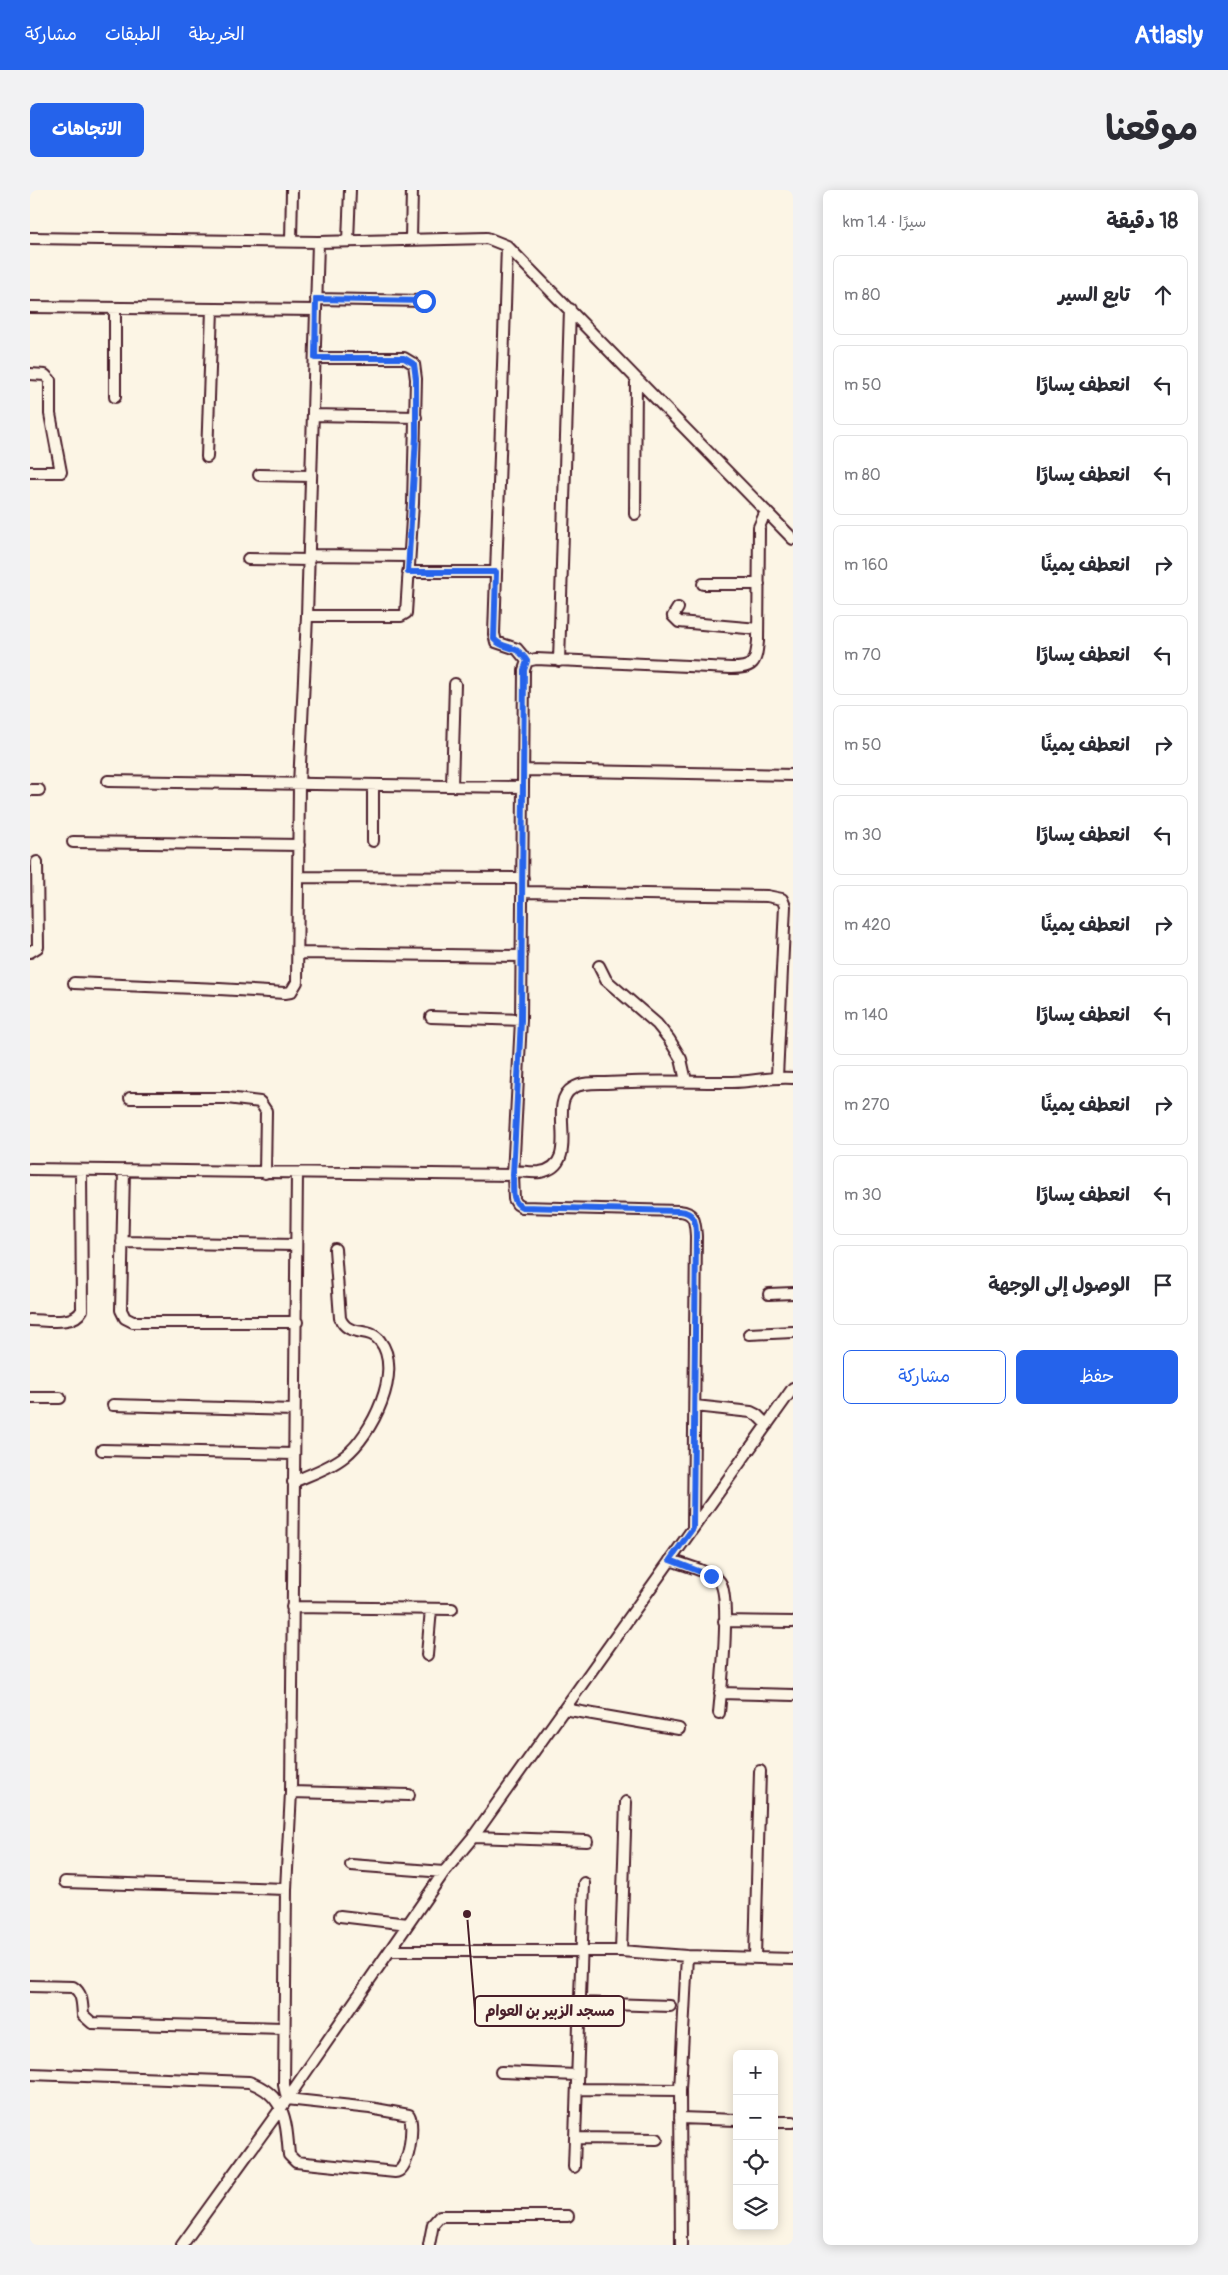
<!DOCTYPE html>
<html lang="ar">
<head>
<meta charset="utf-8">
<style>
  body { margin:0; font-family:Pangolin,"Playpen Sans Arabic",sans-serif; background:#f2f2f3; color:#2b2b33; direction:rtl }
  .controls { position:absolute; right:15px; bottom:15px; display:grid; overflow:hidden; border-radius:8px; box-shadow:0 2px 12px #0003 }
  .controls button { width:45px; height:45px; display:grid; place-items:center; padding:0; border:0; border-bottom:1px solid #e1e1e2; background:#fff; color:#2b2b33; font:25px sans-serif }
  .stop { position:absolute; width:15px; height:15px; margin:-11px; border:4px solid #2563eb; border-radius:50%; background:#fff }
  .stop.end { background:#2563eb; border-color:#fff; box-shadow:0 1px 5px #0008 }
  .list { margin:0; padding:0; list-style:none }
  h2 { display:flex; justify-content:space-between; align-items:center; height:65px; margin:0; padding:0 20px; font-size:21px }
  h2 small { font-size:16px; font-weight:400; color:#7c7c81 }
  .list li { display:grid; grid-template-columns:32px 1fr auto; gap:15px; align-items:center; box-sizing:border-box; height:80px; margin:0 10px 10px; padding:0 10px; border:1px solid #e1e1e2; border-radius:8px }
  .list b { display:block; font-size:19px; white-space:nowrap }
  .list em { font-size:16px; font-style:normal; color:#7c7c81 }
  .actions { display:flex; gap:10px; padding:15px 20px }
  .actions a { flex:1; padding:11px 0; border:1px solid #2563eb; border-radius:8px; text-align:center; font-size:18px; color:#2563eb }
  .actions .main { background:#2563eb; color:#fff }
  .icon { flex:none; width:28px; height:28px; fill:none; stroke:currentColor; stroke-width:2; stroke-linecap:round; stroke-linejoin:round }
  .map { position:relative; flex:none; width:763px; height:2055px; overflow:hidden; direction:ltr; border-radius:8px }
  header { display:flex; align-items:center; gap:30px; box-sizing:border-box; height:70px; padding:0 25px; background:#2563eb; color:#fff }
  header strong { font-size:24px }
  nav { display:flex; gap:28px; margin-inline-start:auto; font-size:18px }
  .intro { display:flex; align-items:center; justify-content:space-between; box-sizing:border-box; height:120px; padding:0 30px }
  h1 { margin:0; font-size:35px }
  .button { padding:12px 22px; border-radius:8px; background:#2563eb; color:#fff; font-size:18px; font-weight:700 }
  main { display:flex; gap:30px; padding:0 30px }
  aside { flex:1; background:#fff; border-radius:8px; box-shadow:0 2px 12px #0003 }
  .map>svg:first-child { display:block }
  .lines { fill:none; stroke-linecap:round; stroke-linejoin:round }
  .minor-casing { stroke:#4a1f2b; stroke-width:14 }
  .minor { stroke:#fcf5e5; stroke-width:10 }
  .route { stroke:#2563eb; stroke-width:6 }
  .leader { fill:none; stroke:#4a1f2b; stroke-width:2 }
  .callout-dot { fill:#4a1f2b; stroke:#fcf5e5; stroke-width:2 }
  .callout { fill:#fcf5e5; stroke:#4a1f2b; stroke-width:2 }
  .callout-label { font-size:15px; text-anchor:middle; font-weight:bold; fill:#4a1f2b }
</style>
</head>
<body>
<header>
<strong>Atlasly</strong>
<nav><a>الخريطة</a><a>الطبقات</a><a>مشاركة</a></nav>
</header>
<div class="intro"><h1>موقعنا</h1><a class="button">الاتجاهات</a></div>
<main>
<aside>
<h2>18 دقيقة<small>سيرًا · 1.4 km</small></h2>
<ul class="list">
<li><svg class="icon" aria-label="ahead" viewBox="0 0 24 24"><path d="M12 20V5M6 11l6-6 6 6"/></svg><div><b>تابع السير</b></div><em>80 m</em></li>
<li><svg class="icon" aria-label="left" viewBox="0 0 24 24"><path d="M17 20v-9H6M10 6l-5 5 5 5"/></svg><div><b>انعطف يسارًا</b></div><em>50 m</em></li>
<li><svg class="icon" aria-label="left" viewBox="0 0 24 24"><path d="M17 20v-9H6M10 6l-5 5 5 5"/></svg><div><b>انعطف يسارًا</b></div><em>80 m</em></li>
<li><svg class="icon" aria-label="right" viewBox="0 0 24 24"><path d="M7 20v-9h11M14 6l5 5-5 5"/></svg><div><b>انعطف يمينًا</b></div><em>160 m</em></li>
<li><svg class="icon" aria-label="left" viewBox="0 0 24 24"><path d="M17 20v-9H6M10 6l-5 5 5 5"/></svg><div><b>انعطف يسارًا</b></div><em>70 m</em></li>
<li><svg class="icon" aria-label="right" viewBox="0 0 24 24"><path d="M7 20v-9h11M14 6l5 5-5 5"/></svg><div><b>انعطف يمينًا</b></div><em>50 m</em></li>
<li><svg class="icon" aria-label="left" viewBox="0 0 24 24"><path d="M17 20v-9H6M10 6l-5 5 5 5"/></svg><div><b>انعطف يسارًا</b></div><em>30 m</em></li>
<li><svg class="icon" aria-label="right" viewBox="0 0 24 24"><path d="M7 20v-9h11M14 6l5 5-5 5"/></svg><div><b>انعطف يمينًا</b></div><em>420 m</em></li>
<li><svg class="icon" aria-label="left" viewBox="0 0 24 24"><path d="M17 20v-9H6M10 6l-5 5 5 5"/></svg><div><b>انعطف يسارًا</b></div><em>140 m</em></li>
<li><svg class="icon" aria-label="right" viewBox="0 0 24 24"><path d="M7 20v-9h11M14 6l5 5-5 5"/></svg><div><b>انعطف يمينًا</b></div><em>270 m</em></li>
<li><svg class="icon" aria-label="left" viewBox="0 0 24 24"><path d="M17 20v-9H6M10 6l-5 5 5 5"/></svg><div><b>انعطف يسارًا</b></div><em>30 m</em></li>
<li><svg class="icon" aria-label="arrive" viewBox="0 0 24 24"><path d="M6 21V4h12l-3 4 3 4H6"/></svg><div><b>الوصول إلى الوجهة</b></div></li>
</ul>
<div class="actions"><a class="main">حفظ</a><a>مشاركة</a></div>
</aside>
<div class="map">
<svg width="763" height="2055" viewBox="0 0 763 2055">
  <rect width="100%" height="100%" fill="#fcf5e5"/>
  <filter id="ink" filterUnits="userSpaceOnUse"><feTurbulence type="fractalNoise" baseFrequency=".02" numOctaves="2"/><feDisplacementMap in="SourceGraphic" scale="10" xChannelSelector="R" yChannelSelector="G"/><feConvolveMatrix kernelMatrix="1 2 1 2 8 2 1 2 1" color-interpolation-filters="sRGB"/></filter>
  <g filter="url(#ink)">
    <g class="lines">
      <g class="minor-casing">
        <path id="minor" d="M0 48 288 52 277 426 269 595 267 792 261 802 255 803 189 799 44 793
          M381 49 382 0
          M261 51 262 0
          M318 51 320 0
          M288 52 457 48 477 56 763 349
          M477 56 464 444 466 452 487 459 497 471
          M286 109 394 111
          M0 117 286 120
          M85 119V207
          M0 184 15 185 20 190V224L31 282H0
          M283 225 386 227
          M177 267 182 119
          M229 285 281 286
          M605 324 606 189
          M279 365 379 366
          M218 369 279 370
          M378 382H466
          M673 394H729
          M648 418 643 426 649 432 728 439
          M277 426H371L376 423 383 313 386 189 384 174 374 168H285
          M529 471 540 119
          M494 580 763 585
          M78 591 493 597
          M422 596 425 494
          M0 600H9
          M343 651V595
          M43 652 269 655
          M270 687 493 688
          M492 702 737 706 752 709 755 716 747 887
          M0 762 8 757 7 672
          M269 763 492 766
          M569 776 576 790 627 834 639 849 651 869 656 891
          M401 827 491 830
          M100 908H197L230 912 236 921 235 983
          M0 979 483 985
          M94 980 91 1120 95 1128 103 1132H267
          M484 981C492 981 502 983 510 982 554 975 515 913 543 898 552 892 566 893 576 893 618 890 660 892 702 892 723 892 742 886 763 888
          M92 1052 266 1055
          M739 1104 763 1103
          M0 1130C16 1130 44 1136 52 1120L51 980
          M719 1144 763 1142
          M0 1208H30
          M83 1215 264 1220
          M665 1216 721 1222 727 1225 737 1235
          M72 1260 264 1264
          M263 1292C281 1284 300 1278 315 1266 341 1246 374 1181 350 1151 339 1136 318 1148 310 1128L305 1059
          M663 1338 666 1046C665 1032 665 1022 649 1021L492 1017 487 1014 484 1009 483 985 491 830 494 480 497 471 506 469 701 478C724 478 726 473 728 451L729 337 736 321
          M640 1370C651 1374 683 1382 690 1392 701 1407 691 1501 689 1523
          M262 1417 422 1419
          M694 1431 763 1432
          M397 1465 401 1419
          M690 1503 763 1505
          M534 1519 649 1539
          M261 1602 379 1605
          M443 1647 557 1651
          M321 1675 414 1682
          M35 1692 256 1699
          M310 1726 378 1734
          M361 1761H591L657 1766 763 1769
          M591 1761 596 1612
          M725 1767 730 1581
          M0 1796 43 1797C53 1803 52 1815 53 1825L62 1833 253 1838
          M549 1813 640 1816
          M471 1882 547 1885
          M0 1884 219 1892C256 1905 256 1932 259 1965L266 1972 365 1982C379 1982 385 1935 379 1925L340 1918 257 1909 254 1895 256 1699 261 1602 267 983
          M547 1899 650 1900
          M650 1928 707 1930
          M744 1932H763
          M545 1948 627 1949
          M544 1977 554 1693
          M152 2055 251 1918 414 1682 443 1647 763 1198
          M399 2055 403 2034 410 2026H538
          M651 2055 650 1900 657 1766"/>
      </g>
      <use href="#minor" class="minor"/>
    </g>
  </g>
  <g class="lines" filter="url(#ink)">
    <path class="route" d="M394 111 286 109 285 168H374L384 174 386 189V247L378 382H466L464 449C474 461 485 452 497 471L494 480 491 830 483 985C484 995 480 1012 492 1017L649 1021C665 1022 666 1032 666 1046L663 1338 640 1370 681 1386"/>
  </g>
  <path class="leader" d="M437 1724L445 1821"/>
  <circle class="callout-dot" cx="437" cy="1724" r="5"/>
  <rect class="callout" x="445" y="1806" width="149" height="30" rx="5"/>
  <g class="callout-label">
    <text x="520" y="1826">مسجد الزبير بن العوام</text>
  </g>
</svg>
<div class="controls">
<button>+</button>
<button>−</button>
<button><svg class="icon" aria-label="locate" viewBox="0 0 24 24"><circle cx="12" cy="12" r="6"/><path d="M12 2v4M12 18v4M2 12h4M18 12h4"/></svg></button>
<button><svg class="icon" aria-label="layers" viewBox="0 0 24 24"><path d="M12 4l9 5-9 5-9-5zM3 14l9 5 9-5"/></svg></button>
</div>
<div class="stop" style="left:394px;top:111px"></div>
<div class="stop end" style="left:681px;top:1386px"></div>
</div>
</main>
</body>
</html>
